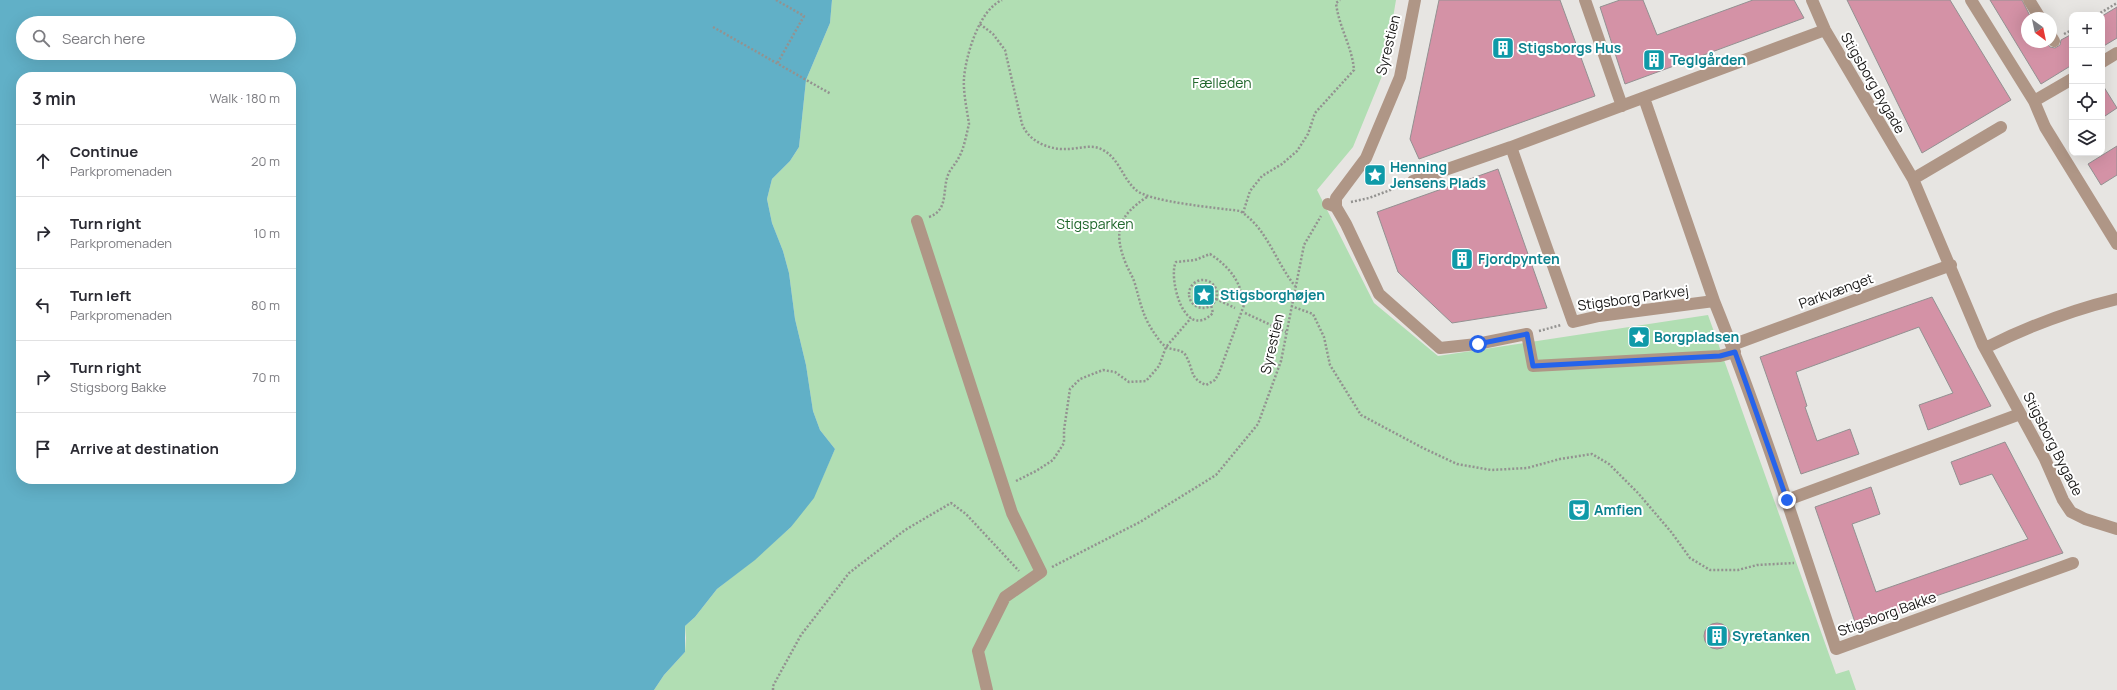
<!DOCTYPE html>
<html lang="en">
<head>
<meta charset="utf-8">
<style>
  body { margin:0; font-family:Manrope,sans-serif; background:#f2f2f3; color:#2b2b33 }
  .controls { position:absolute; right:12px; top:12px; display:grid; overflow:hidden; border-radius:8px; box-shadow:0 4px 16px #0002 }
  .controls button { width:36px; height:36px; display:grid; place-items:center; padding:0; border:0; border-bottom:1px solid #e1e1e2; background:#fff; color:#2b2b33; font:20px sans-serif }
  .compass { position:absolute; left:2021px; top:12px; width:36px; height:36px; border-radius:50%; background:#fff; box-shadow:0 4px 16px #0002; rotate:147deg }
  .stop { position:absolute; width:12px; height:12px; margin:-9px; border:3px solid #2563eb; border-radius:50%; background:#fff }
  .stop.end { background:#2563eb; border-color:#fff; box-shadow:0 1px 4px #0008 }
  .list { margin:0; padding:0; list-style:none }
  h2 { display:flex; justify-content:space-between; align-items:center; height:52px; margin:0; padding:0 16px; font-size:17px }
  h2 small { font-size:13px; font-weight:400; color:#7c7c81 }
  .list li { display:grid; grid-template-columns:26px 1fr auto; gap:12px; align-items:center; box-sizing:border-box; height:72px; padding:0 16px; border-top:1px solid #e1e1e2 }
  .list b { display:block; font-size:15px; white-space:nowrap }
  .list p { margin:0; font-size:13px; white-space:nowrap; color:#7c7c81 }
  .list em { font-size:13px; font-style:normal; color:#7c7c81 }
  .icon { flex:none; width:22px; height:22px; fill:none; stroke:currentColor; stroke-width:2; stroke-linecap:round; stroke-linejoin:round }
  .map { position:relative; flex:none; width:2117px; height:690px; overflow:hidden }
  .search { position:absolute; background:#fff; box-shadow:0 4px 16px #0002; left:16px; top:16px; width:280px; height:44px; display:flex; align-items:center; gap:10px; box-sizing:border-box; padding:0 14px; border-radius:22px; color:#7c7c81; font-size:15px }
  .panel { position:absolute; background:#fff; box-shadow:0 4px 16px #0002; left:16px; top:72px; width:280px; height:412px; border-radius:16px }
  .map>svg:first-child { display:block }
  .green { fill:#b1deb3 }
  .water { fill:#61b0c7; fill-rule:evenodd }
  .building { fill:#d492a6; stroke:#939091 }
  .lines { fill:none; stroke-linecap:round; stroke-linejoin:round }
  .path { stroke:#939290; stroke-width:2.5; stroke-dasharray:2 2; stroke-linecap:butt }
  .minor { stroke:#af9686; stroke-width:12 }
  .route { stroke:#2563eb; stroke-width:5 }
  .labels { text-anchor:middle; stroke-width:4; stroke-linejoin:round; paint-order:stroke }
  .street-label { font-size:14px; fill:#181716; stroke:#fff }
  .culture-label { font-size:14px; font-weight:bold; fill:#0d838f; stroke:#fff; text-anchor:start }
  .park-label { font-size:14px; fill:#21672d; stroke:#fff }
</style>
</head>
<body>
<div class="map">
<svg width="2117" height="690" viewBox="0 0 2117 690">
  <rect width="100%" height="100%" fill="#e7e5e2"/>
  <path class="green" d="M832 0H1396L1384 71 1353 147 1317 190 1374 303 1438 356 1708 315 1836 674 1849 670 1856 690H654L664 675 685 652 686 638 685 626 695 617 717 589 754 560 791 527 820 483 835 449 820 430 813 411 806 365 795 319 789 273 783 251 772 223 767 199 772 179 790 161 799 147 806 80 830 23Z"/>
  <path class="water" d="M0 0H832L830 23 806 80 799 147 790 161 772 179 767 199 772 223 783 251 789 273 795 319 806 365 813 411 820 430 835 449 814 498 791 527 755 560 717 589 695 617 685 626V652L664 675 654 690H0ZM23 23H289V53H23ZM21 77H291V479H21Z"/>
  <path class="building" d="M1439 0H1560L1595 96 1419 159 1410 139Z
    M1620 0H1643L1657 35 1753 0H1794L1804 18 1625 84 1600 7Z
    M1847 0H1950L2011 100 1922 153Z
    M1990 0H2022L2031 18H2027V42H2046L2050 47 2055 48 2060 45 2061 40 2072 34V65L2041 84Z
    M2117 7V38L2102 47V16Z
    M2102 84 2117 108 2102 118Z
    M2117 146V175L2101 185 2088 164Z
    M1498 169 1547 308 1452 323 1398 272 1377 212Z
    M1932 297 1991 406 1928 430 1919 405 1953 393 1919 327 1796 372 1807 406 1805 407 1817 441 1850 429 1859 454 1801 474 1760 357Z
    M2005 442 2063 553 1912 604 1913 608 1857 628 1815 507 1871 487 1880 514 1852 524 1876 592 2028 539 1992 474 1960 485 1951 462Z
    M1704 636a13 13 0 1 1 26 0a13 13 0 1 1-26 0Z"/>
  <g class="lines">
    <path class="path" d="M776 0 804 16 777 64
      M2097 15 2117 3
      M980 24 993 34 1005 50 1022 124C1029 142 1050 150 1067 149 1078 149 1091 144 1101 149 1119 157 1122 178 1136 190 1149 202 1219 208 1240 211 1267 228 1275 261 1295 286
      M713 27 831 94
      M2064 34 2072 30
      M1147 197C1118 216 1113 232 1126 264 1129 271 1133 277 1135 284 1141 305 1143 318 1157 337 1159 340 1162 344 1165 346 1171 351 1182 348 1186 356 1194 370 1189 378 1206 385L1215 380 1219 373 1244 305C1241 282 1230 267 1210 254L1195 260 1176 262C1168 275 1183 343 1213 313L1211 305
      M1351 202 1369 198 1401 186
      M1243 213 1250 191 1262 176 1282 164 1297 151 1308 134 1315 113 1354 70C1352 46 1339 28 1336 3L1340 0
      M929 217C949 210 942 190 948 175 950 169 955 165 958 159 964 149 966 136 969 124 967 110 963 92 964 78 966 55 979 10 1002 0
      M1189 294a14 14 0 1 1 28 0a14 14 0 1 1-28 0Z
      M1216 299 1235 308
      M1291 306 1313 314 1324 337 1330 365 1361 415 1423 448 1457 464 1491 470 1527 468 1560 459 1592 454 1609 464 1638 493 1672 533 1690 558 1710 570H1738L1757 565 1794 563
      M1245 313 1286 332
      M1539 331 1561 325
      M1016 481 1036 471 1053 460 1064 443V430L1070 389 1080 379 1103 370 1115 372 1129 382 1146 381 1159 366 1166 347 1191 318
      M1052 567 1140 522 1216 475 1258 424 1281 361 1304 245 1321 216
      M773 690V686L801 635 849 573 905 530 951 503 966 514 1019 571"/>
    <path class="minor" d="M1585 0 1622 106
      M1812 0 1825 30 1913 179 1983 345 2045 459 2063 500 2071 512 2085 519 2117 529
      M1971 0 2034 101 2072 79
      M2029 0 2040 18
      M2051 36 2054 41
      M2102 62 2117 53
      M1644 98 1714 301
      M2034 101 2045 127 2117 244
      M1511 147 1573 322 1599 316 1714 301C1760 415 1797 532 1836 649L2073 563
      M1913 179 2001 127
      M1413 181 1511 147 1825 30
      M1328 204 1336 207 1346 224 1379 294 1440 348 1477 344 1527 334 1533 366 1720 356 1735 352
      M1336 207V198L1366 158 1400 77 1415 0
      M917 221 1012 513 1041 572 1005 597 978 651 987 690
      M1732 345 1951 265
      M1985 348C2027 327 2071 310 2117 299
      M1787 500 2020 414"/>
  </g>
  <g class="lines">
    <path class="route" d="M1478 344 1527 334 1533 366 1720 356 1735 352 1787 500"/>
  </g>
  <defs>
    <g id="building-square" transform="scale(1.15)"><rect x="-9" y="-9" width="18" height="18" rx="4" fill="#0f9aa8" stroke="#fff"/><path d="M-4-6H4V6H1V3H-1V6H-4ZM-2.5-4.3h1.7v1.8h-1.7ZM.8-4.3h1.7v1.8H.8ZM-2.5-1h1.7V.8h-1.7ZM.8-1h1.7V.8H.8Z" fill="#fff"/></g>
    <g id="sight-square" transform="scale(1.15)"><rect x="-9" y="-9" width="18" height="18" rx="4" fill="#0f9aa8" stroke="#fff"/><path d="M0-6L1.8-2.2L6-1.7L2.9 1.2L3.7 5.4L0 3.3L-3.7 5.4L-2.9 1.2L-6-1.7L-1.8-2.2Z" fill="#fff"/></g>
    <g id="theatre-square" transform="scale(1.15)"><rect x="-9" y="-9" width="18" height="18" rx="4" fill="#0f9aa8" stroke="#fff"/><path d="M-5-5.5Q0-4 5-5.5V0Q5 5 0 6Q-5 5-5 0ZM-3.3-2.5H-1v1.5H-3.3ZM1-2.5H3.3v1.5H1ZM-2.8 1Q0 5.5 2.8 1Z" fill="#fff"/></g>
  </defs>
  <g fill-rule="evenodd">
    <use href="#building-square" x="1503" y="48"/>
    <use href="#building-square" x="1654" y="60"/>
    <use href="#sight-square" x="1375" y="175"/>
    <use href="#building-square" x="1462" y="259"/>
    <use href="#sight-square" x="1204" y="295"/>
    <use href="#sight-square" x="1639" y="337"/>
    <use href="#theatre-square" x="1579" y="510"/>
    <use href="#building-square" x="1717" y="636"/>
  </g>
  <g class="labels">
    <g class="street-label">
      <text transform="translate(1388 45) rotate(-76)" y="5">Syrestien</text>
      <text transform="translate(1873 83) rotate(60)" y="5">Stigsborg Bygade</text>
      <text transform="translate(1836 291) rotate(-20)" y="5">Parkvænget</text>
      <text transform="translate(1633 298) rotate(-8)" y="5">Stigsborg Parkvej</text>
      <text transform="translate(1272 344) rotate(-77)" y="5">Syrestien</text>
      <text transform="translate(2053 444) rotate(63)" y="5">Stigsborg Bygade</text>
      <text transform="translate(1887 614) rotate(-20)" y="5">Stigsborg Bakke</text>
    </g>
    <g class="culture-label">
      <text x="1518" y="53">Stigsborgs Hus</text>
      <text x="1670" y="65">Teglgården</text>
      <text x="1390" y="172">Henning<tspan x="1390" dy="16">Jensens Plads</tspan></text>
      <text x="1478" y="264">Fjordpynten</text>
      <text x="1220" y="300">Stigsborghøjen</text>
      <text x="1654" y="342">Borgpladsen</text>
      <text x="1594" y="515">Amfien</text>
      <text x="1732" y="641">Syretanken</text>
    </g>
    <g class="park-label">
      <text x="1222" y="88">Fælleden</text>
      <text x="1095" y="229">Stigsparken</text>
    </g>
  </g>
</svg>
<div class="controls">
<button>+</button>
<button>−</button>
<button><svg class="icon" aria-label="locate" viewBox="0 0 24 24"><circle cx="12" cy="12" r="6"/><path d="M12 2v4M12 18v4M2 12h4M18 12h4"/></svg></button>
<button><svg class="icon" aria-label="layers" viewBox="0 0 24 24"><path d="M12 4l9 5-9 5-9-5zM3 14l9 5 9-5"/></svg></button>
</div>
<svg class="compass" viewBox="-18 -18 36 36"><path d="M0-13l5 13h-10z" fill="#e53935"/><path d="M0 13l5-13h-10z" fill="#7c7c81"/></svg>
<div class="stop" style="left:1478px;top:344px"></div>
<div class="stop end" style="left:1787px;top:500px"></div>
<div class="search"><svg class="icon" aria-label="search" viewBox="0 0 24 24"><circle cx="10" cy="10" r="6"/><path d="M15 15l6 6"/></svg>Search here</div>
<section class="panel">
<h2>3 min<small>Walk · 180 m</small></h2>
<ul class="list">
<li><svg class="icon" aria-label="ahead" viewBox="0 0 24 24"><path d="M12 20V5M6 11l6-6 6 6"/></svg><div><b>Continue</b><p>Parkpromenaden</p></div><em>20 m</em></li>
<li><svg class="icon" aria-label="right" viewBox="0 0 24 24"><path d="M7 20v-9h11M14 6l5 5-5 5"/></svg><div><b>Turn right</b><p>Parkpromenaden</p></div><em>10 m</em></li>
<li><svg class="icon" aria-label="left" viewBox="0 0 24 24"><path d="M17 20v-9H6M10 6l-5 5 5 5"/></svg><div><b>Turn left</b><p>Parkpromenaden</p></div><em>80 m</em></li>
<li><svg class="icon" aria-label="right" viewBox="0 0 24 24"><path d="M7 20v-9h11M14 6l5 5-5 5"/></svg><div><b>Turn right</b><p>Stigsborg Bakke</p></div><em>70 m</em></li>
<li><svg class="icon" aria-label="arrive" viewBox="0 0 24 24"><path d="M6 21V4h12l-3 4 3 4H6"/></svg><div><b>Arrive at destination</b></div></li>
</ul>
</section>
</div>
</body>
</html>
